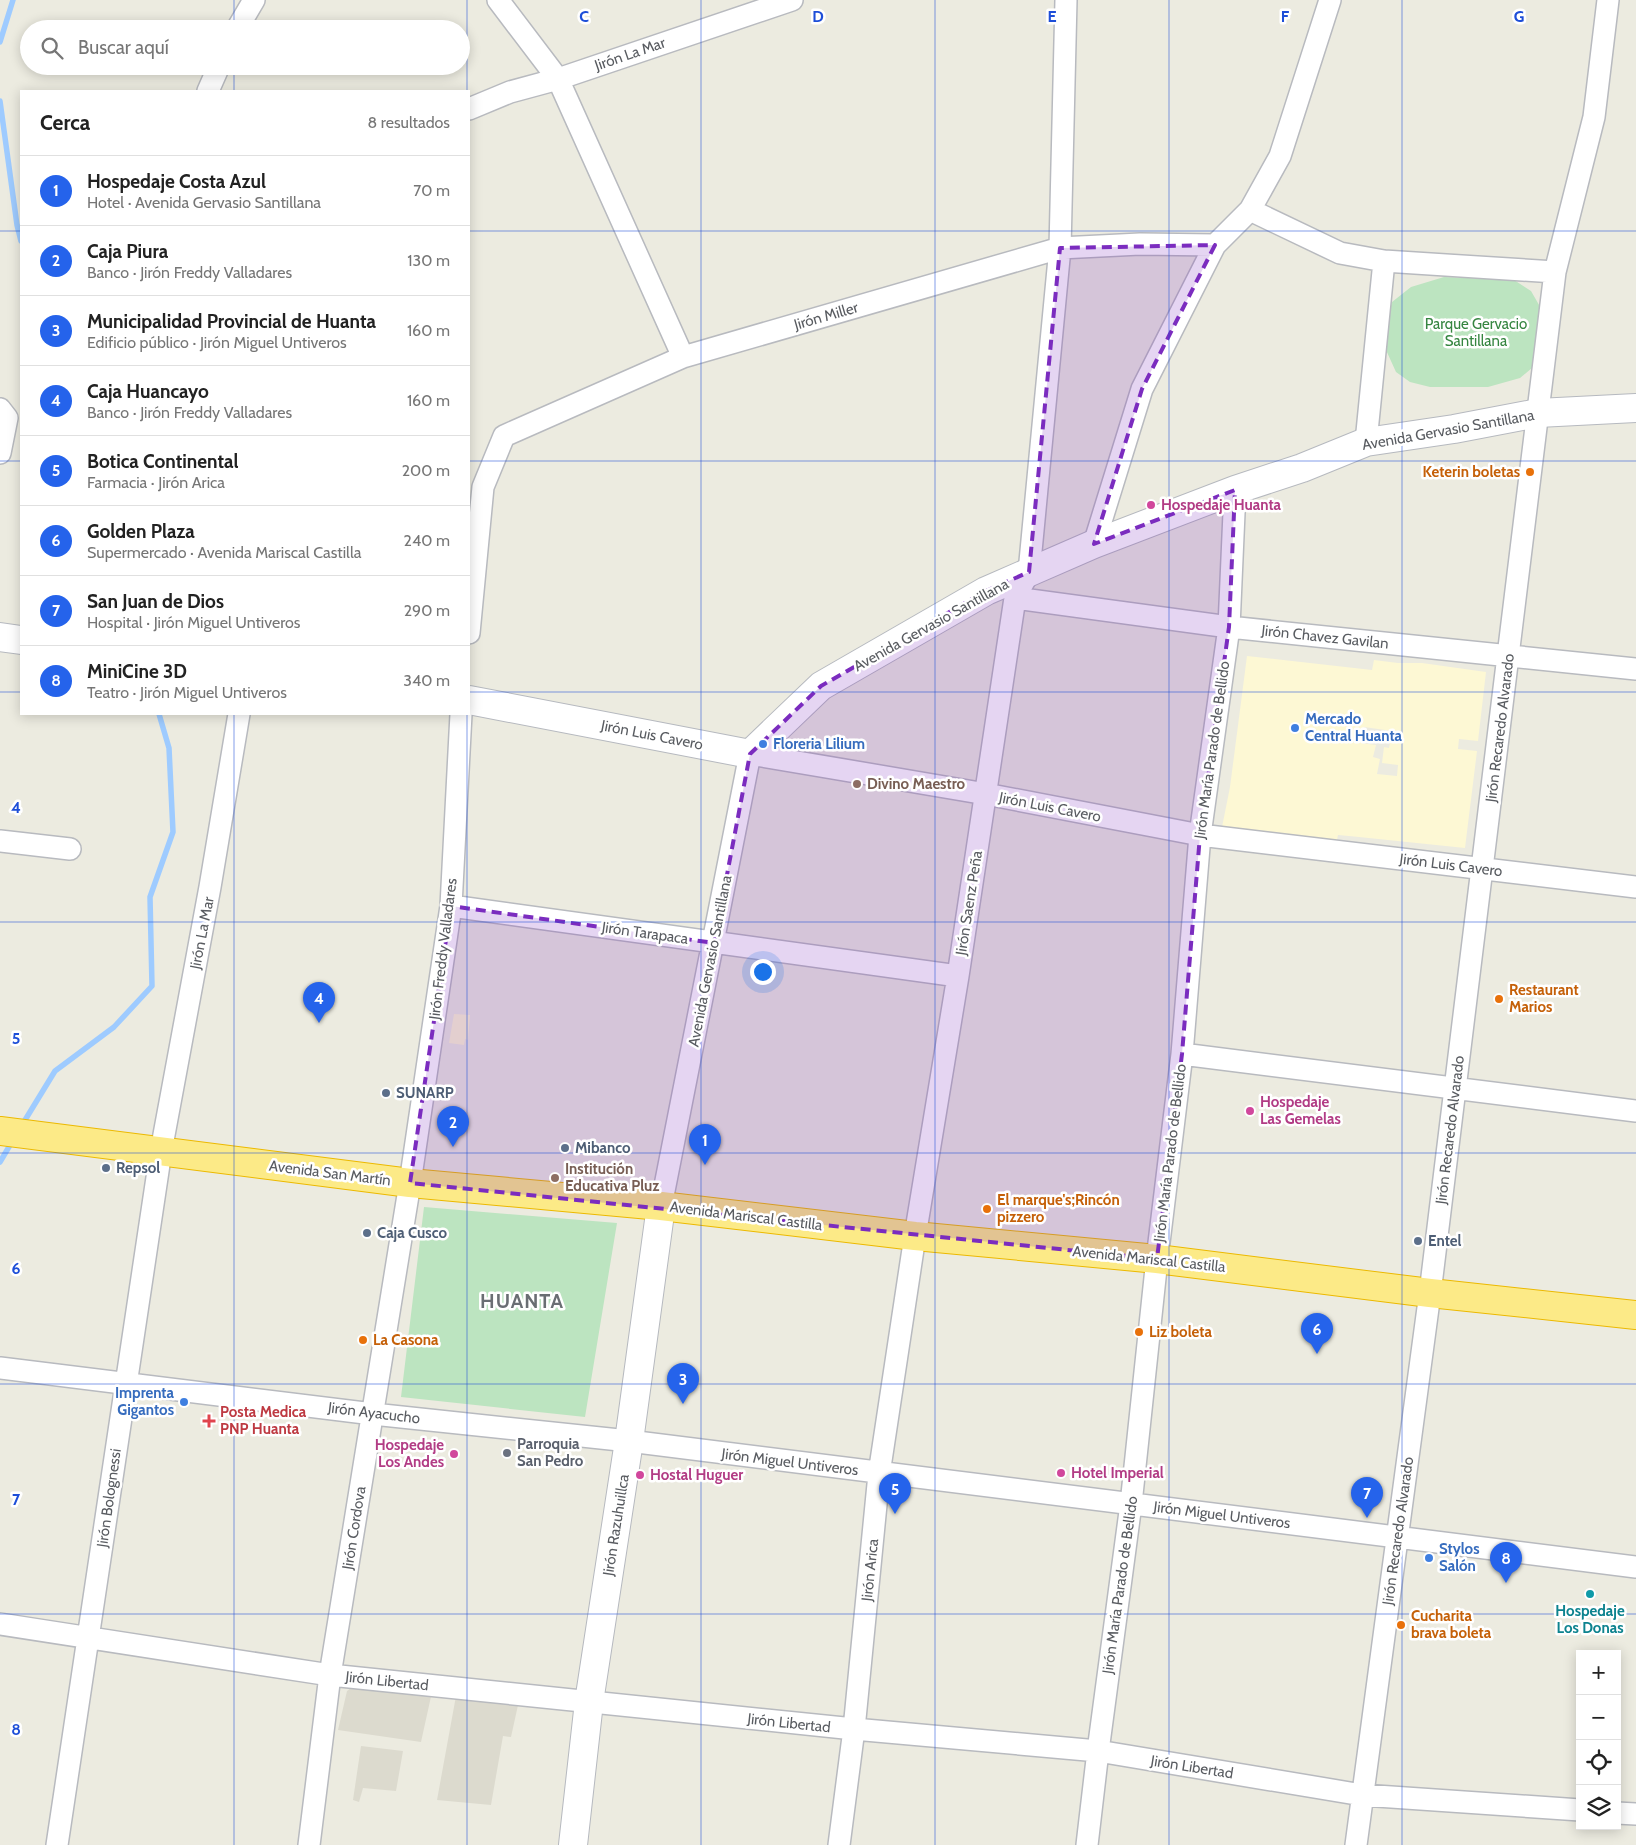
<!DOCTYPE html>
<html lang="es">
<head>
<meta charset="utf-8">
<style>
  body { margin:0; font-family:Cabin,sans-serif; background:#f6f6f6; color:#222 }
  .controls { position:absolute; right:15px; bottom:15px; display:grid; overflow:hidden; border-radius:0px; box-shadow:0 2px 12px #0003 }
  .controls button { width:45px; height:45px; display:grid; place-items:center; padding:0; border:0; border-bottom:1px solid #e0e0e0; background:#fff; color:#222; font:25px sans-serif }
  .you { position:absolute; left:762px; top:971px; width:18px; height:18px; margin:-12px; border:4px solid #fff; border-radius:50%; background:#1a73e8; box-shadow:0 0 0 8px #1a73e833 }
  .badge { display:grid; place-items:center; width:32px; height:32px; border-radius:50%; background:#2563eb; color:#fff; font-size:16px; font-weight:700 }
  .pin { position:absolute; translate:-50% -41px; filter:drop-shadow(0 1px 2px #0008) }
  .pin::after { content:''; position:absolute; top:26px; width:18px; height:15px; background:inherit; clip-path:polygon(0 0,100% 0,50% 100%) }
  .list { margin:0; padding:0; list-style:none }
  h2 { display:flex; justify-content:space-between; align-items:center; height:65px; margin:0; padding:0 20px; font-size:21px }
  h2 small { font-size:16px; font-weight:400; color:#767676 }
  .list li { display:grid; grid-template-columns:32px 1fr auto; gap:15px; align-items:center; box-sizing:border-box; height:70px; padding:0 20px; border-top:1px solid #e0e0e0 }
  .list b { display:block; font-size:19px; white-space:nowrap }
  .list p { margin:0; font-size:16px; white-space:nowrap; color:#767676 }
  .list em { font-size:16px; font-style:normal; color:#767676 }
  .icon { flex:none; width:28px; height:28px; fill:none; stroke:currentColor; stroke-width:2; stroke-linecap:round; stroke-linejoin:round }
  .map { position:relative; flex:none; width:1636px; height:1845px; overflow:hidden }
  .search { position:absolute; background:#fff; box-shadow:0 2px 12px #0003; left:20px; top:20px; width:450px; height:55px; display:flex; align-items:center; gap:12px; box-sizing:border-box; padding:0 18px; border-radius:28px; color:#767676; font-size:19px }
  .panel { position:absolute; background:#fff; box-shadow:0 2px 12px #0003; left:20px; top:90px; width:450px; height:625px; border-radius:0px }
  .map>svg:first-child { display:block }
  .commercial { fill:#fdf8d4; fill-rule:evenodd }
  .education { fill:#dcdace }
  .green { fill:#bce4c0 }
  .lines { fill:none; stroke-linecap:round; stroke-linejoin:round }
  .stream { stroke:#9ecbff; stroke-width:5.5 }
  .street-casing { stroke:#b8babf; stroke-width:24 }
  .secondary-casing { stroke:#b6b9bf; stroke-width:30 }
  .highway-casing { stroke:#ecb901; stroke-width:30 }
  .street { stroke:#fff; stroke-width:21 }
  .secondary { stroke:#fff; stroke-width:28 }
  .highway { stroke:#fcea87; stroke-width:28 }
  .marked { fill:#7b2cbf; fill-opacity:0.2; stroke:#7b2cbf; stroke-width:4; stroke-dasharray:10 6; stroke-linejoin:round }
  .grid { fill:none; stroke:#1d4ed8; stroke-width:1; stroke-opacity:0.55 }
  .food-dot { fill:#e8710a; stroke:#fff; stroke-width:2 }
  .hotel-dot { fill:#d1479c; stroke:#fff; stroke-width:2 }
  .shop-dot { fill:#3f7fe0; stroke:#fff; stroke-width:2 }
  .education-dot { fill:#8d6e63; stroke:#fff; stroke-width:2 }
  .service-dot { fill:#5c6f8a; stroke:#fff; stroke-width:2 }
  .health-dot { fill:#e0444e; stroke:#fff; stroke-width:2 }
  .worship-dot { fill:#6b7280; stroke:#fff; stroke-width:2 }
  .culture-dot { fill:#0f9aa8; stroke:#fff; stroke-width:2 }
  .labels { text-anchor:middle; stroke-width:5; stroke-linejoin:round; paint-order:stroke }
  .street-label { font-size:15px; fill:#595c61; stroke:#fff }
  .park-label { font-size:15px; fill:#358540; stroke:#fff }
  .food-label { font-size:15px; font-weight:bold; fill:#c56008; stroke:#fff; text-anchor:start }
  .hotel-label { font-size:15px; font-weight:bold; fill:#b23c85; stroke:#fff; text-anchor:start }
  .shop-label { font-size:15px; font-weight:bold; fill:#366cbe; stroke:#fff; text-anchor:start }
  .education-label { font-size:15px; font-weight:bold; fill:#785e54; stroke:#fff; text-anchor:start }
  .service-label { font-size:15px; font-weight:bold; fill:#4e5e75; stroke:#fff; text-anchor:start }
  .health-label { font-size:15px; font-weight:bold; fill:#be3a42; stroke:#fff; text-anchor:start }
  .worship-label { font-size:15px; font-weight:bold; fill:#5b616d; stroke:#fff; text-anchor:start }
  .culture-label { font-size:15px; font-weight:bold; fill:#0d838f; stroke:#fff }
  .district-label { font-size:20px; font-weight:bold; letter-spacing:1px; fill:#6a6e73; stroke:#fff }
  .grid-label { font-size:16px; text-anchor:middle; font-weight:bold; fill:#1d4ed8; stroke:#fff; stroke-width:5; stroke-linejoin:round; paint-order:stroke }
</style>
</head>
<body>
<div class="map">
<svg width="1636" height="1845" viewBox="0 0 1636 1845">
  <rect width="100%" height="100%" fill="#ecebe0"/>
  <path class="commercial" d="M1247 656 1372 670 1374 660 1398 663H1422L1486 672 1478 741 1459 739 1458 749 1477 751 1465 848 1359 837 1338 835 1337 840 1222 827 1230 787ZM1364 727 1392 731 1389 748 1384 747 1382 763 1398 765 1397 776 1377 774 1380 759 1373 757 1376 745 1361 743Z
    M454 1014 470 1015 468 1040 465 1039 464 1045 449 1043Z"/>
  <path class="education" d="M355 1685 432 1692 421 1742 338 1730 347 1691Z
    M456 1696 518 1705 511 1737 503 1736 491 1805 437 1800Z
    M361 1746 403 1751 396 1791 363 1788 359 1802 353 1800Z"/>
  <path class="green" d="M1444 277 1514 280 1531 291 1546 317 1544 350 1532 368 1520 378 1488 387H1430L1410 382 1396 372 1386 350 1385 341 1386 322 1392 302 1411 287Z
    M424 1207 617 1223 585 1417 401 1397Z"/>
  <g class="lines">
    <path class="stream" d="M0 42 13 0
      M0 101 17 225 21 241
      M22 1125 55 1071 114 1027 152 986 150 897 173 832 169 748 159 714
      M0 1162 13 1140"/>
    <g class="street-casing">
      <path id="street" d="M498 0 558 79 683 357
        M237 29 254 0
        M208 91 219 66
        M469 109 510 92 558 79 792 0
        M1250 210 1340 253 1384 261 1555 272
        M0 409 7 418 0 453
        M1366 442 1384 261
        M1094 544 1142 389 1215 245 1250 210 1280 156 1330 0
        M1015 598 1229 627 1636 669
        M469 633 483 487 504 436 683 357 1060 248 1140 244 1215 245
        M0 841 70 849
        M451 906 958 976
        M1182 1054 1636 1111
        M661 1206 750 754 986 794 1200 835 1636 887
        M0 1368 373 1414 629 1441 1636 1567
        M0 1624 330 1675 854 1729 1098 1751 1362 1795 1580 1810
        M1617 1813 1636 1814
        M57 1845 161 1151 210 887 239 714
        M309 1845 330 1675 410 1183 451 906 461 714
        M839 1845 854 1729 879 1474 915 1236 958 976 1015 598 1029 572 1060 248 1066 0
        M1087 1845 1098 1751 1131 1504 1157 1259 1182 1054 1200 835 1229 627 1235 490
        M1356 1845 1430 1293 1555 272 1594 117 1608 0"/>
    </g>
    <g class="secondary-casing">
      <path id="secondary" d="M0 637 21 640
        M469 700 750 754 821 686 986 591 1094 544 1235 490 1302 468 1366 442 1454 429 1538 413 1636 408
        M573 1845 589 1702 629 1441 661 1206"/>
    </g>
    <g class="highway-casing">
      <path id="highway" d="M0 1131 410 1183 661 1206 915 1236 1157 1259 1430 1293 1636 1315"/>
    </g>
    <use href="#street" class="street"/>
    <use href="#secondary" class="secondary"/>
    <use href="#highway" class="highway"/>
  </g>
  <path class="marked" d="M1215 245 1142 389 1094 544 1235 490 1229 627 1200 835 1182 1054 1157 1259 410 1183 451 906 714 943 750 754 821 686 986 591 1029 572 1060 248Z"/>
  <path class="grid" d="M234 0V29M467 0V91M701 0V1845M935 0V1845M1169 0V1845M1402 0V1845M234 66V91M0 231H21M469 231H1636M0 461H21M469 461H1636M0 692H21M469 692H1636M234 714V1845M467 714V1845M0 922H1636M0 1153H1636M0 1384H1636M0 1614H1636"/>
  <g class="food-dot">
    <circle cx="1530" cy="472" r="5"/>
    <circle cx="1499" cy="999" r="5"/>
    <circle cx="987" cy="1209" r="5"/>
    <circle cx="1139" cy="1332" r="5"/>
    <circle cx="363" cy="1340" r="5"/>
    <circle cx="1401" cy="1625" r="5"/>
  </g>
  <g class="hotel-dot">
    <circle cx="1151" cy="505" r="5"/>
    <circle cx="1250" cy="1111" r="5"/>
    <circle cx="454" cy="1454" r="5"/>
    <circle cx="1061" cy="1473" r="5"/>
    <circle cx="640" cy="1475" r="5"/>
  </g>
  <g class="shop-dot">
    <circle cx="1295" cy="728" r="5"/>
    <circle cx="763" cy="744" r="5"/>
    <circle cx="184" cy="1402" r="5"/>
    <circle cx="1429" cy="1558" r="5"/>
  </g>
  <g class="education-dot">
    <circle cx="857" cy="784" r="5"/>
    <circle cx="555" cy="1178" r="5"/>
  </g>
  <g class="service-dot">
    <circle cx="386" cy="1093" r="5"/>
    <circle cx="565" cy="1148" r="5"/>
    <circle cx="106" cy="1168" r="5"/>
    <circle cx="367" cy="1233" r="5"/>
    <circle cx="1418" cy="1241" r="5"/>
  </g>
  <path class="health-dot" d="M206.5 1413.5h5v5h5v5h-5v5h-5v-5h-5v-5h5z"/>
  <circle class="worship-dot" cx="507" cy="1453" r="5"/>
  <circle class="culture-dot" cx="1590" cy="1594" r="5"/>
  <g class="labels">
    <g class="street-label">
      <text transform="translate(630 54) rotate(-19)" y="5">Jirón La Mar</text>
      <text transform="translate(826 316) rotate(-16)" y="5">Jirón Miller</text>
      <text transform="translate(1448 430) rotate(-10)" y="5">Avenida Gervasio Santillana</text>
      <text transform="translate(931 625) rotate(-29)" y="5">Avenida Gervasio Santillana</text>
      <text transform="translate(1325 637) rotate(6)" y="5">Jirón Chavez Gavilan</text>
      <text transform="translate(1500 728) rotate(-83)" y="5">Jirón Recaredo Alvarado</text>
      <text transform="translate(652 735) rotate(11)" y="5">Jirón Luis Cavero</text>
      <text transform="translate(1212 750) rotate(-82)" y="5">Jirón María Parado de Bellido</text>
      <text transform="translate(1050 807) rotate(11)" y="5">Jirón Luis Cavero</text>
      <text transform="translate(1451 865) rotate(7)" y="5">Jirón Luis Cavero</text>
      <text transform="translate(969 903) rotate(-81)" y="5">Jirón Saenz Peña</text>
      <text transform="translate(202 933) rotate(-79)" y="5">Jirón La Mar</text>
      <text transform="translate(645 933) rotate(8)" y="5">Jirón Tarapaca</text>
      <text transform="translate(443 949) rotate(-83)" y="5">Jirón Freddy Valladares</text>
      <text transform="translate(710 961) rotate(-79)" y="5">Avenida Gervasio Santillana</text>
      <text transform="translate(1450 1130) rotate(-83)" y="5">Jirón Recaredo Alvarado</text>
      <text transform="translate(1170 1153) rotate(-83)" y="5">Jirón María Parado de Bellido</text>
      <text transform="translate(330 1173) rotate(7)" y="5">Avenida San Martín</text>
      <text transform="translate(746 1216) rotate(7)" y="5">Avenida Mariscal Castilla</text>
      <text transform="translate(1149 1259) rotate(6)" y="5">Avenida Mariscal Castilla</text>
      <text transform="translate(374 1413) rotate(7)" y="5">Jirón Ayacucho</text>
      <text transform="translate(790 1462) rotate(7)" y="5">Jirón Miguel Untiveros</text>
      <text transform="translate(109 1498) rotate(-82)" y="5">Jirón Bolognessi</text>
      <text transform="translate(1222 1515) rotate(7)" y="5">Jirón Miguel Untiveros</text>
      <text transform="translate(616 1525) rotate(-81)" y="5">Jirón Razuhuillca</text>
      <text transform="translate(354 1528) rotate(-81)" y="5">Jirón Cordova</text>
      <text transform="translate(1398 1531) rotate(-82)" y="5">Jirón Recaredo Alvarado</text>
      <text transform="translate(870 1570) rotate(-84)" y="5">Jirón Arica</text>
      <text transform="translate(1120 1585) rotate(-82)" y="5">Jirón María Parado de Bellido</text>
      <text transform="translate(387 1681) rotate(6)" y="5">Jirón Libertad</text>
      <text transform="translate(789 1723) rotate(6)" y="5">Jirón Libertad</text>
      <text transform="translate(1192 1767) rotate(9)" y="5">Jirón Libertad</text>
    </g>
    <g class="park-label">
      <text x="1476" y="329">Parque Gervacio<tspan x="1476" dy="17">Santillana</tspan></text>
    </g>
    <g class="food-label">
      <text x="1520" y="477" text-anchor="end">Keterin boletas</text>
      <text x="1509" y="995">Restaurant<tspan x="1509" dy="17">Marios</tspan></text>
      <text x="997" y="1205">El marque's;Rincón<tspan x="997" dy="17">pizzero</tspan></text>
      <text x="1149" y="1337">Liz boleta</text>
      <text x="373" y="1345">La Casona</text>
      <text x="1411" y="1621">Cucharita<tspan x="1411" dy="17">brava boleta</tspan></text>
    </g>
    <g class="hotel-label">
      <text x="1161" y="510">Hospedaje Huanta</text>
      <text x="1260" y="1107">Hospedaje<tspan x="1260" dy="17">Las Gemelas</tspan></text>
      <text x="444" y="1450" text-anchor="end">Hospedaje<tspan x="444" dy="17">Los Andes</tspan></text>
      <text x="1071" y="1478">Hotel Imperial</text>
      <text x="650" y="1480">Hostal Huguer</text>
    </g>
    <g class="shop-label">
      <text x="1305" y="724">Mercado<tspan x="1305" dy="17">Central Huanta</tspan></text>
      <text x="773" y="749">Floreria Lilium</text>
      <text x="174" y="1398" text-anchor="end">Imprenta<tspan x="174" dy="17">Gigantos</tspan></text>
      <text x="1439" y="1554">Stylos<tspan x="1439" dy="17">Salón</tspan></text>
    </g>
    <g class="education-label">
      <text x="867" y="789">Divino Maestro</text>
      <text x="565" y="1174">Institución<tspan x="565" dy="17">Educativa Pluz</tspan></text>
    </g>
    <g class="service-label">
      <text x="396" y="1098">SUNARP</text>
      <text x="575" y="1153">Mibanco</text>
      <text x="116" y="1173">Repsol</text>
      <text x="377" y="1238">Caja Cusco</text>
      <text x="1428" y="1246">Entel</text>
    </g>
    <g class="health-label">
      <text x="220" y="1417">Posta Medica<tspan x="220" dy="17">PNP Huanta</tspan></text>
    </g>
    <g class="worship-label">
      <text x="517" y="1449">Parroquia<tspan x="517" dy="17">San Pedro</tspan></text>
    </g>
    <g class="culture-label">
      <text x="1590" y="1616">Hospedaje<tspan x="1590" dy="17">Los Donas</tspan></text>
    </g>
    <g class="district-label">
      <text x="522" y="1308">HUANTA</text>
    </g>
  </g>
  <g class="grid-label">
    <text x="584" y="22">C</text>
    <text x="818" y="22">D</text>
    <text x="1052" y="22">E</text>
    <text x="1285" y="22">F</text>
    <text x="1519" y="22">G</text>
    <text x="16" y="813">4</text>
    <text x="16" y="1044">5</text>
    <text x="16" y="1274">6</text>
    <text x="16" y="1505">7</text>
    <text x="16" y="1735">8</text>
  </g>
</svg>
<div class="controls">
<button>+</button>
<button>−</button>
<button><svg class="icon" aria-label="locate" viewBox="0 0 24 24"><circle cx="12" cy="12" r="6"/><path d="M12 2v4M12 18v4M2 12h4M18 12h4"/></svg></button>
<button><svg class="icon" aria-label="layers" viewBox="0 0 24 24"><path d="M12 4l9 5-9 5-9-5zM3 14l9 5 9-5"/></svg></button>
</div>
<div class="you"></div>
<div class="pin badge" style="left:705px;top:1165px">1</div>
<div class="pin badge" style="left:453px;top:1147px">2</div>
<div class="pin badge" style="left:683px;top:1404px">3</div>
<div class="pin badge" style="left:319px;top:1023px">4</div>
<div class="pin badge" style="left:895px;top:1514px">5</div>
<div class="pin badge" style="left:1317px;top:1354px">6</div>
<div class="pin badge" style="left:1367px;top:1518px">7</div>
<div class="pin badge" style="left:1506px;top:1583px">8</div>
<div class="search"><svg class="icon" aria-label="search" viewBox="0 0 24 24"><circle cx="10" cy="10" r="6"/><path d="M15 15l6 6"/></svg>Buscar aquí</div>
<section class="panel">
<h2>Cerca<small>8 resultados</small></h2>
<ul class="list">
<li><span class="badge">1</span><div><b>Hospedaje Costa Azul</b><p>Hotel · Avenida Gervasio Santillana</p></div><em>70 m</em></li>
<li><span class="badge">2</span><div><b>Caja Piura</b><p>Banco · Jirón Freddy Valladares</p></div><em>130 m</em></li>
<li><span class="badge">3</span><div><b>Municipalidad Provincial de Huanta</b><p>Edificio público · Jirón Miguel Untiveros</p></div><em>160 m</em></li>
<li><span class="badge">4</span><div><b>Caja Huancayo</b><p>Banco · Jirón Freddy Valladares</p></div><em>160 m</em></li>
<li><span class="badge">5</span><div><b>Botica Continental</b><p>Farmacia · Jirón Arica</p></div><em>200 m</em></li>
<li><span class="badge">6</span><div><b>Golden Plaza</b><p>Supermercado · Avenida Mariscal Castilla</p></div><em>240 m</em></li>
<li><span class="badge">7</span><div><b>San Juan de Dios</b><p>Hospital · Jirón Miguel Untiveros</p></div><em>290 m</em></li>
<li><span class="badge">8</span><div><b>MiniCine 3D</b><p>Teatro · Jirón Miguel Untiveros</p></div><em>340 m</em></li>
</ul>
</section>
</div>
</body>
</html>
